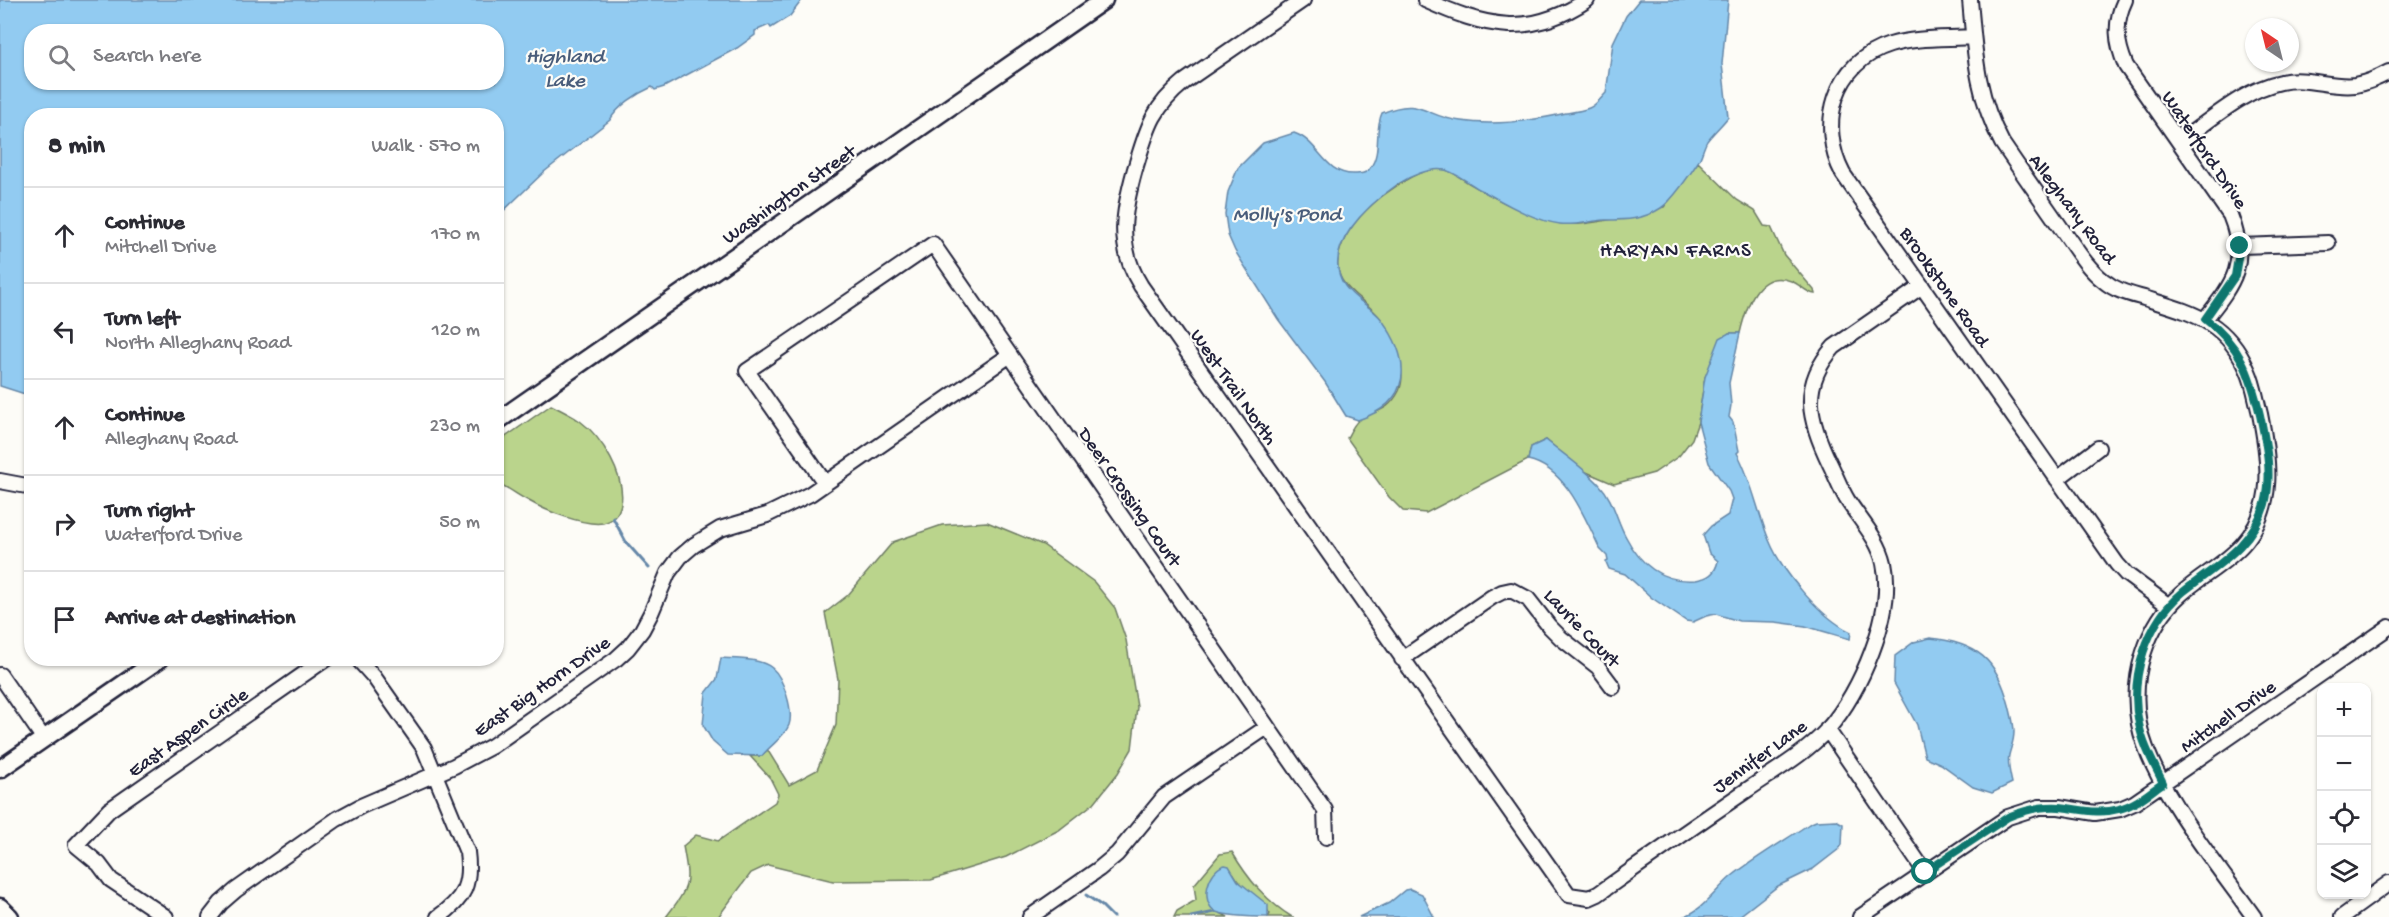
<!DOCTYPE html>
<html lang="en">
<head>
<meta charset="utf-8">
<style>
  body { margin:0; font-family:"Gochi Hand",sans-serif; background:#f7f7f7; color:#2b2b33 }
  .controls { position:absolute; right:18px; bottom:18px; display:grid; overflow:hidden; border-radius:12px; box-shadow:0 2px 4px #0004 }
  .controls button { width:54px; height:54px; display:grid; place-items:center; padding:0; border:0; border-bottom:2px solid #e1e1e2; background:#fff; color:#2b2b33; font:30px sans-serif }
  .compass { position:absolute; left:2245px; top:18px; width:54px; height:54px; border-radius:50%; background:#fff; box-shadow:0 2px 4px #0004; rotate:325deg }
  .stop { position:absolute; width:18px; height:18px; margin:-14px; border:4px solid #0f766e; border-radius:50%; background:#fff }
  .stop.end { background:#0f766e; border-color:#fff; box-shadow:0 2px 6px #0008 }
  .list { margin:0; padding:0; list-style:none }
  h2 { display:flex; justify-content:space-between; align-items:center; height:78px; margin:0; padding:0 24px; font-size:26px }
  h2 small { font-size:20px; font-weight:400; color:#7c7c81 }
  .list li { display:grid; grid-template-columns:39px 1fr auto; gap:18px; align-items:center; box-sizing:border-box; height:96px; padding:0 24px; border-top:2px solid #e1e1e2 }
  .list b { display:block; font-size:22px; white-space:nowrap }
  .list p { margin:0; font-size:20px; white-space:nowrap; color:#7c7c81 }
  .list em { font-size:20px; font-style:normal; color:#7c7c81 }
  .icon { flex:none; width:33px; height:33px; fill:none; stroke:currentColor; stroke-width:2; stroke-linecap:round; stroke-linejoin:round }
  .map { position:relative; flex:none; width:2389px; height:917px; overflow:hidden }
  .search { position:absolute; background:#fff; box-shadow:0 2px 4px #0004; left:24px; top:24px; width:480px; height:66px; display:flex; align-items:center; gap:15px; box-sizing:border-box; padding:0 21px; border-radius:24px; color:#7c7c81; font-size:22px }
  .panel { position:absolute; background:#fff; box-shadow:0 2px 4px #0004; left:24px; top:108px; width:480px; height:558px; border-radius:24px }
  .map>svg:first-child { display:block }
  .green { fill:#bad48c; stroke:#6e7b64; stroke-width:1.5 }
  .water { fill:#92cbf1; stroke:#6587a8; stroke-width:1.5; fill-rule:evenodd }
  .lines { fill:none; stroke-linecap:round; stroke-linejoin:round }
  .stream { stroke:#6587a8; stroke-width:3 }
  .minor-casing { stroke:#22223b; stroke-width:18 }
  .major-casing { stroke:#22223b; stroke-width:21 }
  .minor { stroke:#fdfcf7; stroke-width:14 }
  .major { stroke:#fdfcf7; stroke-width:16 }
  .route { stroke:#0f766e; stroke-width:8 }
  .labels { text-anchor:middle; stroke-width:4.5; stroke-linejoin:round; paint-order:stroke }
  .street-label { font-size:20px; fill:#22223b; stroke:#fdfcf7 }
  .water-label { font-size:21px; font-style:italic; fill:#495d7b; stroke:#fdfcf7 }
  .neighbourhood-label { font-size:21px; letter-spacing:1.5px; fill:#22223b; stroke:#fdfcf7 }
</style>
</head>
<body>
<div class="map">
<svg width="2389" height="917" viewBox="0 0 2389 917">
  <rect width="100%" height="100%" fill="#fdfcf7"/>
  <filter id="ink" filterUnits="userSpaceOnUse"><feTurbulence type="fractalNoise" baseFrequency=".0167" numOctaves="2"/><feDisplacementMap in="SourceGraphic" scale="12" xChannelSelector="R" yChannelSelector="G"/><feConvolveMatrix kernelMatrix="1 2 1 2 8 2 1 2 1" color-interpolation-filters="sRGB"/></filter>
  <g filter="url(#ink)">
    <path class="green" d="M1698 162 1737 200 1755 211 1764 226 1771 227 1784 255 1814 290 1815 294C1806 293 1800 284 1791 281 1757 268 1746 308 1740 333H1729L1705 377 1698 422 1692 439 1679 456 1654 473 1614 484 1584 471 1546 440 1531 447 1528 460 1426 513 1403 511 1389 497 1347 438C1350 432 1354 423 1360 419 1377 410 1389 411 1399 391 1408 371 1393 336 1381 319 1364 296 1328 287 1340 250 1347 228 1364 211 1381 197 1397 185 1425 164 1446 170 1456 173 1465 182 1474 186 1500 201 1527 216 1557 223 1584 229 1636 213 1664 207Z
      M551 405C561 410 571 415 580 421 602 437 626 477 621 504 619 513 613 521 603 523 584 526 546 511 529 501 518 496 508 487 497 483V443Z
      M987 522 1043 545 1094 582 1115 608 1126 640 1137 707 1132 749 1118 773 1094 803 1059 830 1006 857 931 880 833 881 768 865 751 873 718 917H666C690 886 690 884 683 846L696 835 718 841 775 802 778 794 770 778 750 756H762L767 749 789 785 817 770 836 725 838 679 825 613 848 595 893 542 942 525Z
      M1232 852C1248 879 1265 900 1292 917H1268L1270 914C1259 894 1244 892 1234 874L1220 913 1228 917H1174L1177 911 1196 900 1194 885 1220 854Z"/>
    <path class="water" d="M0 0H802L790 16 771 28 769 25 755 31V35L737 48 664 87 655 90 652 87C636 94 618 106 610 120L544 172 497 217 496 116H32L31 396 0 386ZM32 32H496V82H32Z
      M1639 0H1728L1722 64 1728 117C1722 125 1713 133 1707 141 1703 148 1702 156 1698 162 1691 173 1672 201 1661 208 1643 220 1626 220 1605 220 1590 221 1575 226 1560 224 1532 220 1505 203 1481 190 1472 185 1454 172 1445 170 1430 167 1410 176 1398 184 1369 204 1319 248 1345 286 1355 300 1372 307 1382 320 1412 362 1412 402 1358 420L1346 416 1325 382 1278 319 1235 251 1228 235 1225 214 1228 192 1238 168 1263 143 1294 133C1319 141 1324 174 1353 174 1360 174 1366 174 1370 168 1382 153 1374 130 1382 113 1422 96 1424 117 1461 121 1496 126 1532 121 1566 113 1573 112 1582 111 1589 108 1596 105 1601 98 1606 93L1613 43 1626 16Z
      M1729 333H1740L1729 383 1731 405 1729 417 1733 422 1739 451 1737 453C1752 480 1757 511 1769 540 1782 572 1820 617 1851 632L1850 639 1805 626 1775 622 1739 621 1716 614 1706 616 1693 622 1686 621 1652 598 1625 574 1609 569 1606 562 1608 561 1607 556 1600 549C1585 518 1566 468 1528 460L1531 447 1546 440C1563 454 1584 468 1599 484 1614 500 1616 519 1626 537 1641 566 1663 583 1696 580 1708 578 1715 574 1718 561L1709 553 1703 535 1711 526 1728 515 1732 499 1729 491 1709 463 1698 422 1705 377 1720 338Z
      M1930 638C1977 643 1997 659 2009 705 2011 714 2014 723 2014 732 2014 741 2011 747 2009 755 2007 763 2010 774 2012 783L1992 793 1973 787 1941 764 1925 757 1917 725 1894 683 1895 656 1914 642Z
      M721 658C736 659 760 658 772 668 783 677 794 711 789 725 784 738 770 745 762 756L728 755 713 742 703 725 706 693 717 679Z
      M1836 820 1843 824 1842 845 1839 849 1813 869 1778 886 1738 917H1682C1703 911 1716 889 1732 876 1756 857 1784 841 1809 824L1816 821Z
      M1225 865 1229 866 1238 881 1268 905V917C1252 917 1231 917 1216 912 1199 902 1208 869 1225 865Z
      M1410 889 1422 894 1434 917H1359L1389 903 1405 890Z"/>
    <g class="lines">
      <path class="stream" d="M613 518 626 542 649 568
        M1086 895 1102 906 1113 917
        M1191 917 1215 912"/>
      <g class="minor-casing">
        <path id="minor" d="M1303 0 1184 82C1151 109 1147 130 1135 169 1123 212 1116 246 1141 286L1569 895 1589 898 1598 894C1647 859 1697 824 1747 790 1773 772 1805 754 1827 730 1860 692 1895 614 1884 563 1879 540 1861 521 1848 501 1841 490 1836 476 1830 464 1809 421 1799 386 1834 347L1922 286
          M1425 0C1485 27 1528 39 1587 0
          M1970 0C1975 54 1976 94 2002 143 2021 171 2041 199 2061 228 2074 246 2086 267 2104 281 2116 291 2130 294 2144 298 2192 313 2226 320 2248 371 2254 384 2256 399 2260 414 2269 459 2276 507 2243 544 2225 564 2201 576 2181 594 2146 625 2130 678 2139 724 2151 785 2217 865 2254 917
          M2125 0C2114 23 2116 43 2126 66L2230 215C2249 262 2235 282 2205 319
          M1973 37C1947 39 1916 37 1890 45 1834 62 1817 125 1843 174L2117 564 2126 574 2169 606
          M2179 142C2211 120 2243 90 2281 82 2306 76 2330 88 2355 85 2367 83 2378 78 2389 72
          M2240 246 2328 243
          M2057 479 2098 448
          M0 481 32 487
          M825 483 747 371 933 244 1325 810 1326 837
          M357 658 374 677 424 748 467 852C471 883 465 899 438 917
          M1402 659 1492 597 1502 592 1511 590 1528 599 1549 626 1561 638 1598 667 1613 687
          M0 675 44 739
          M1827 729 1925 872
          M166 917 111 880 99 864 76 845 109 810 327 658
          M210 917 221 903 236 890 337 819 361 806 454 766 492 746 616 659 628 648 642 630 651 613 668 573 680 557 694 545 720 529 767 515 810 494 1010 355
          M1030 917 1099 869 1117 854 1164 797 1267 727
          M1860 917 2008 817 2039 807H2059L2095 813 2120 809 2134 803 2389 627
          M2342 917 2389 883"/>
      </g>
      <g class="major-casing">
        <path id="major" d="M496 422 1104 0
          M0 769 161 658
          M0 907 10 917"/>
      </g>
      <use href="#minor" class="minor"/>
      <use href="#major" class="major"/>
    </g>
  </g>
  <g class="lines" filter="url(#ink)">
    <path class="route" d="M1925 872 2008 817C2025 810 2041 806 2059 807 2080 809 2098 815 2119 809 2136 805 2150 792 2163 783 2154 764 2143 745 2139 724 2129 678 2146 623 2183 592 2215 566 2252 547 2265 504 2273 474 2266 444 2260 415 2250 373 2241 346 2205 319L2235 276 2240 246"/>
  </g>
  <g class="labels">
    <g class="street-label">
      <text transform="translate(2206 149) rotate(56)" y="7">Waterford Drive</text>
      <text transform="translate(788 193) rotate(-35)" y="7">Washington Street</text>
      <text transform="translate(2074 208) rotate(53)" y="7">Alleghany Road</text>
      <text transform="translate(1946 286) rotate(55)" y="7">Brookstone Road</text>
      <text transform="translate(1235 386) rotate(55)" y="7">West Trail North</text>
      <text transform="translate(1131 496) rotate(55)" y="7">Deer Crossing Court</text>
      <text transform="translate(1583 627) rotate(46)" y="7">Laurie Court</text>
      <text transform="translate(541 685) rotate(-35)" y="7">East Big Horn Drive</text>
      <text transform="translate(2227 715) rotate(-35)" y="7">Mitchell Drive</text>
      <text transform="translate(187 731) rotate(-35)" y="7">East Aspen Circle</text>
      <text transform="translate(1759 755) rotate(-36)" y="7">Jennifer Lane</text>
    </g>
    <g class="water-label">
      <text x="565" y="62">Highland<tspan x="565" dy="24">Lake</tspan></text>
      <text x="1287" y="220">Molly's Pond</text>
    </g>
    <g class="neighbourhood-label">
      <text x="1676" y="256">HARYAN FARMS</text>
    </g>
  </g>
</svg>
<div class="controls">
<button>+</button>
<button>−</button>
<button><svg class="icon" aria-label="locate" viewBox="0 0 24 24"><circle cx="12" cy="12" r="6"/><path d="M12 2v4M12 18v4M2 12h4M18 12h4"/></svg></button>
<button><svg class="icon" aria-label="layers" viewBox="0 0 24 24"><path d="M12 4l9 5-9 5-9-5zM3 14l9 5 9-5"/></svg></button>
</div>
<svg class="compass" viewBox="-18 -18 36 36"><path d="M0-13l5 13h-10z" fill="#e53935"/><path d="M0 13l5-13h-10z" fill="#7c7c81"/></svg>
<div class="stop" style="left:1925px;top:872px"></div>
<div class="stop end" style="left:2240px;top:246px"></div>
<div class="search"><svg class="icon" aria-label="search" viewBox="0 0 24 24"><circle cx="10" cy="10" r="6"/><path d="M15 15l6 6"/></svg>Search here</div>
<section class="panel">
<h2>8 min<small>Walk · 570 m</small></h2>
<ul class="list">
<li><svg class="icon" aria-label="ahead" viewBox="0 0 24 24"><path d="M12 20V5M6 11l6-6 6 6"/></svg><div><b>Continue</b><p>Mitchell Drive</p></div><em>170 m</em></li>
<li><svg class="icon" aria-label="left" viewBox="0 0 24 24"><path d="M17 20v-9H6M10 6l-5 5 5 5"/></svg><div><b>Turn left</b><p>North Alleghany Road</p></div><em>120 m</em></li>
<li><svg class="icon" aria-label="ahead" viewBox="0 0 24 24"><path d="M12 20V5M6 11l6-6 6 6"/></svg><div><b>Continue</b><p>Alleghany Road</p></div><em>230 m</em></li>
<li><svg class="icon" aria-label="right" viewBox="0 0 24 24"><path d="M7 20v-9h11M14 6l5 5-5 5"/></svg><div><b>Turn right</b><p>Waterford Drive</p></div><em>50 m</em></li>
<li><svg class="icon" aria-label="arrive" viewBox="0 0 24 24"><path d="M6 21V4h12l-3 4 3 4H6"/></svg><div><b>Arrive at destination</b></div></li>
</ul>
</section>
</div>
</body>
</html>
